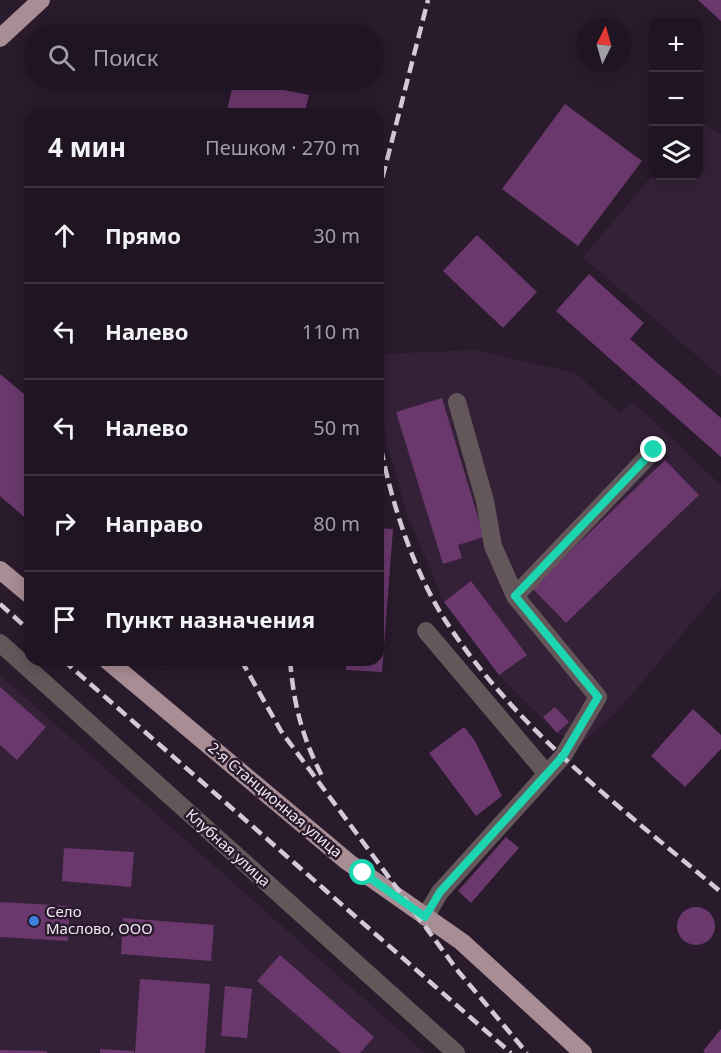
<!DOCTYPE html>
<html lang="ru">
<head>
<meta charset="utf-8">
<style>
  body { margin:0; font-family:"Noto Sans",sans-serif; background:#271d2a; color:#f1f3f6 }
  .controls { position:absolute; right:18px; top:18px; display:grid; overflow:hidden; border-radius:12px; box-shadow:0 3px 15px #0003 }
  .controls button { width:54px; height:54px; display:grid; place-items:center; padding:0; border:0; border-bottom:2px solid #3c333f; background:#1f1421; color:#f1f3f6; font:30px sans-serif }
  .compass { position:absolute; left:577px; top:18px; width:54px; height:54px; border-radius:50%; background:#1f1421; box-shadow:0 3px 15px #0003; rotate:5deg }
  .stop { position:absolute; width:18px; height:18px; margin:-14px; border:4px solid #1cd5b1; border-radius:50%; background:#fff }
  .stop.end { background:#1cd5b1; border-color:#fff; box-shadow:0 2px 6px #0008 }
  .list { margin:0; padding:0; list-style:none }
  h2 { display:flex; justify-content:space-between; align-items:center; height:78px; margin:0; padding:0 24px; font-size:26px }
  h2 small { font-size:20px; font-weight:400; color:#a19ea5 }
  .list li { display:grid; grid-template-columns:39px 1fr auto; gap:18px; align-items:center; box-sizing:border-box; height:96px; padding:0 24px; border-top:2px solid #3c333f }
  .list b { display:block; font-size:22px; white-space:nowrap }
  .list em { font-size:20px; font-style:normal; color:#a19ea5 }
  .icon { flex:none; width:33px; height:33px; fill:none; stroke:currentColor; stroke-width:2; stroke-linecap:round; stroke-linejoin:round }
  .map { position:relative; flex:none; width:721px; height:1053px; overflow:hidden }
  .search { position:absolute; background:#1f1421; box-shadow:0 3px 15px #0003; left:24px; top:24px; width:360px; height:66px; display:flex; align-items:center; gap:15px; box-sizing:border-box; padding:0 21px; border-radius:33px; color:#a19ea5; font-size:22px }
  .panel { position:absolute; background:#1f1421; box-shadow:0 3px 15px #0003; left:24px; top:108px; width:360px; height:558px; border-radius:18px }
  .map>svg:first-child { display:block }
  .built { fill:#342138 }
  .building { fill:#6a386d }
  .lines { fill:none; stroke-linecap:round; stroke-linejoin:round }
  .minor { stroke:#64575a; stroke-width:18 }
  .major { stroke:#a88d94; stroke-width:18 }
  .rail { stroke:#d4c9d7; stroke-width:4.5; stroke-dasharray:12 6; stroke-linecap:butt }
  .route { stroke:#1cd5b1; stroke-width:8 }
  .shop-dot { fill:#3f7fe0; stroke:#291a2c; stroke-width:2 }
  .labels { text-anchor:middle; stroke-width:5; stroke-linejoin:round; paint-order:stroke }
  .street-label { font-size:15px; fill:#f1e7f4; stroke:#291a2c }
  .poi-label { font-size:15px; fill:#f1e7f4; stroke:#291a2c; text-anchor:start }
</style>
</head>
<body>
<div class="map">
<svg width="721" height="1053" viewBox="0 0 721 1053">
  <rect width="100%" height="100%" fill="#291a2c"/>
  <path class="built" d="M700 121 721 134V377L583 257 653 175 698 176Z
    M474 350 576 373 619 413 633 402 721 485V588L621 707 580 746 557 733 499 675 444 602 407 514 386 441 378 354Z
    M0 675 425 1053H0Z"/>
  <path class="building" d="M698 0H721V21Z
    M234 80 309 95 304 114H240L227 111Z
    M565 104 642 161 578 246 502 189Z
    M477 235 537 292 503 328 443 271Z
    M589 274 644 323 630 339 721 418V457L556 311Z
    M0 374 30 399V522L0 496Z
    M442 398 484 537 458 545 462 558 443 564 396 412Z
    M665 460 699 495 566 623 532 588Z
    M378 528 393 529 382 672 346 670 347 660H378Z
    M471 581 527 655 499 675 444 602Z
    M153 660H168L162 667Z
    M0 687 46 727 17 760 0 745Z
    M555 707 569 722 557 733 543 717Z
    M693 709 721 735V749L685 787 651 756Z
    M464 727 475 741 502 796 476 816 429 753Z
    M506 837 519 848 471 903 458 891Z
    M64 848 134 852 131 887 62 881Z
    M0 902 70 906 68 941 0 937Z
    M677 926a19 19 0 1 1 38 0a19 19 0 1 1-38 0Z
    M123 918 214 925 211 961 121 954Z
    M280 955 374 1037 360 1053H341L257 981Z
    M140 979 210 984 205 1053H135Z
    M225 986 252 989 247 1038 221 1036Z
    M721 1029V1053H705L703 1051Z
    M100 1049 134 1051V1053H100Z
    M0 1050 47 1051V1053H0Z"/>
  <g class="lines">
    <path class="minor" d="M457 402 485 501 493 546 515 596
      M426 631 547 774
      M0 643 456 1053
      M425 917 440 892 563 756 598 697 515 596 654 450"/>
    <path class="major" d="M0 38 41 0
      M0 570 30 595
      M107 660 348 862 462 942 583 1053"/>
    <path class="rail" d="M378 195 428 0
      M378 431C388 494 413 573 449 626 520 733 624 810 721 892
      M0 604 30 631
      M63 660 511 1053
      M241 660 281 731 458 971 527 1053
      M290 660C294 706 302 737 323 778"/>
  </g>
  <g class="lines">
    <path class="route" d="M363 873 425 917 440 892 563 756 598 697 515 596 654 450"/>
  </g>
  <circle class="shop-dot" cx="34" cy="921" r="6"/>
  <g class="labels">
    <g class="street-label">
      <text transform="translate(275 800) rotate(40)" y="5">2-я Станционная улица</text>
      <text transform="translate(228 848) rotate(42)" y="5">Клубная улица</text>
    </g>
    <g class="poi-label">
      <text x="46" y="917">Село<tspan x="46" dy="17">Маслово, ООО</tspan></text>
    </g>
  </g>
</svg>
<div class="controls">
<button>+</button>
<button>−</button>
<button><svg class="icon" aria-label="layers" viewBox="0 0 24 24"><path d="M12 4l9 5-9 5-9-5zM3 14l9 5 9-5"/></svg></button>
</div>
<svg class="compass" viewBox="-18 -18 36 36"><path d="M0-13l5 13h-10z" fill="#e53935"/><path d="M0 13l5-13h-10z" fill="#a19ea5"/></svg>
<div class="stop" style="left:363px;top:873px"></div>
<div class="stop end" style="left:654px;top:450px"></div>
<div class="search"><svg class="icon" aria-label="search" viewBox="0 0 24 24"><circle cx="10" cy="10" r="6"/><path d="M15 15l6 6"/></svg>Поиск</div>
<section class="panel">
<h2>4 мин<small>Пешком · 270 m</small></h2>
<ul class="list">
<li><svg class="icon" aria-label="ahead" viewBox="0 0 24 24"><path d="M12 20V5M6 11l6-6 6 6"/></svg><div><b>Прямо</b></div><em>30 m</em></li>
<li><svg class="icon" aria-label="left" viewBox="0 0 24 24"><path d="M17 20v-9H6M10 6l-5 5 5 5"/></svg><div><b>Налево</b></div><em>110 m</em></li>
<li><svg class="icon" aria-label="left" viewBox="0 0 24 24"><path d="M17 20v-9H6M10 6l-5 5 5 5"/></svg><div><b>Налево</b></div><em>50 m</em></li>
<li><svg class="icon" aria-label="right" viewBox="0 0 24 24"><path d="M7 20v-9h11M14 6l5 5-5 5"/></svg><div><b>Направо</b></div><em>80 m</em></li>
<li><svg class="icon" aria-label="arrive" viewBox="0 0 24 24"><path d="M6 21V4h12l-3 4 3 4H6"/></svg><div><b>Пункт назначения</b></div></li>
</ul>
</section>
</div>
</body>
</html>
